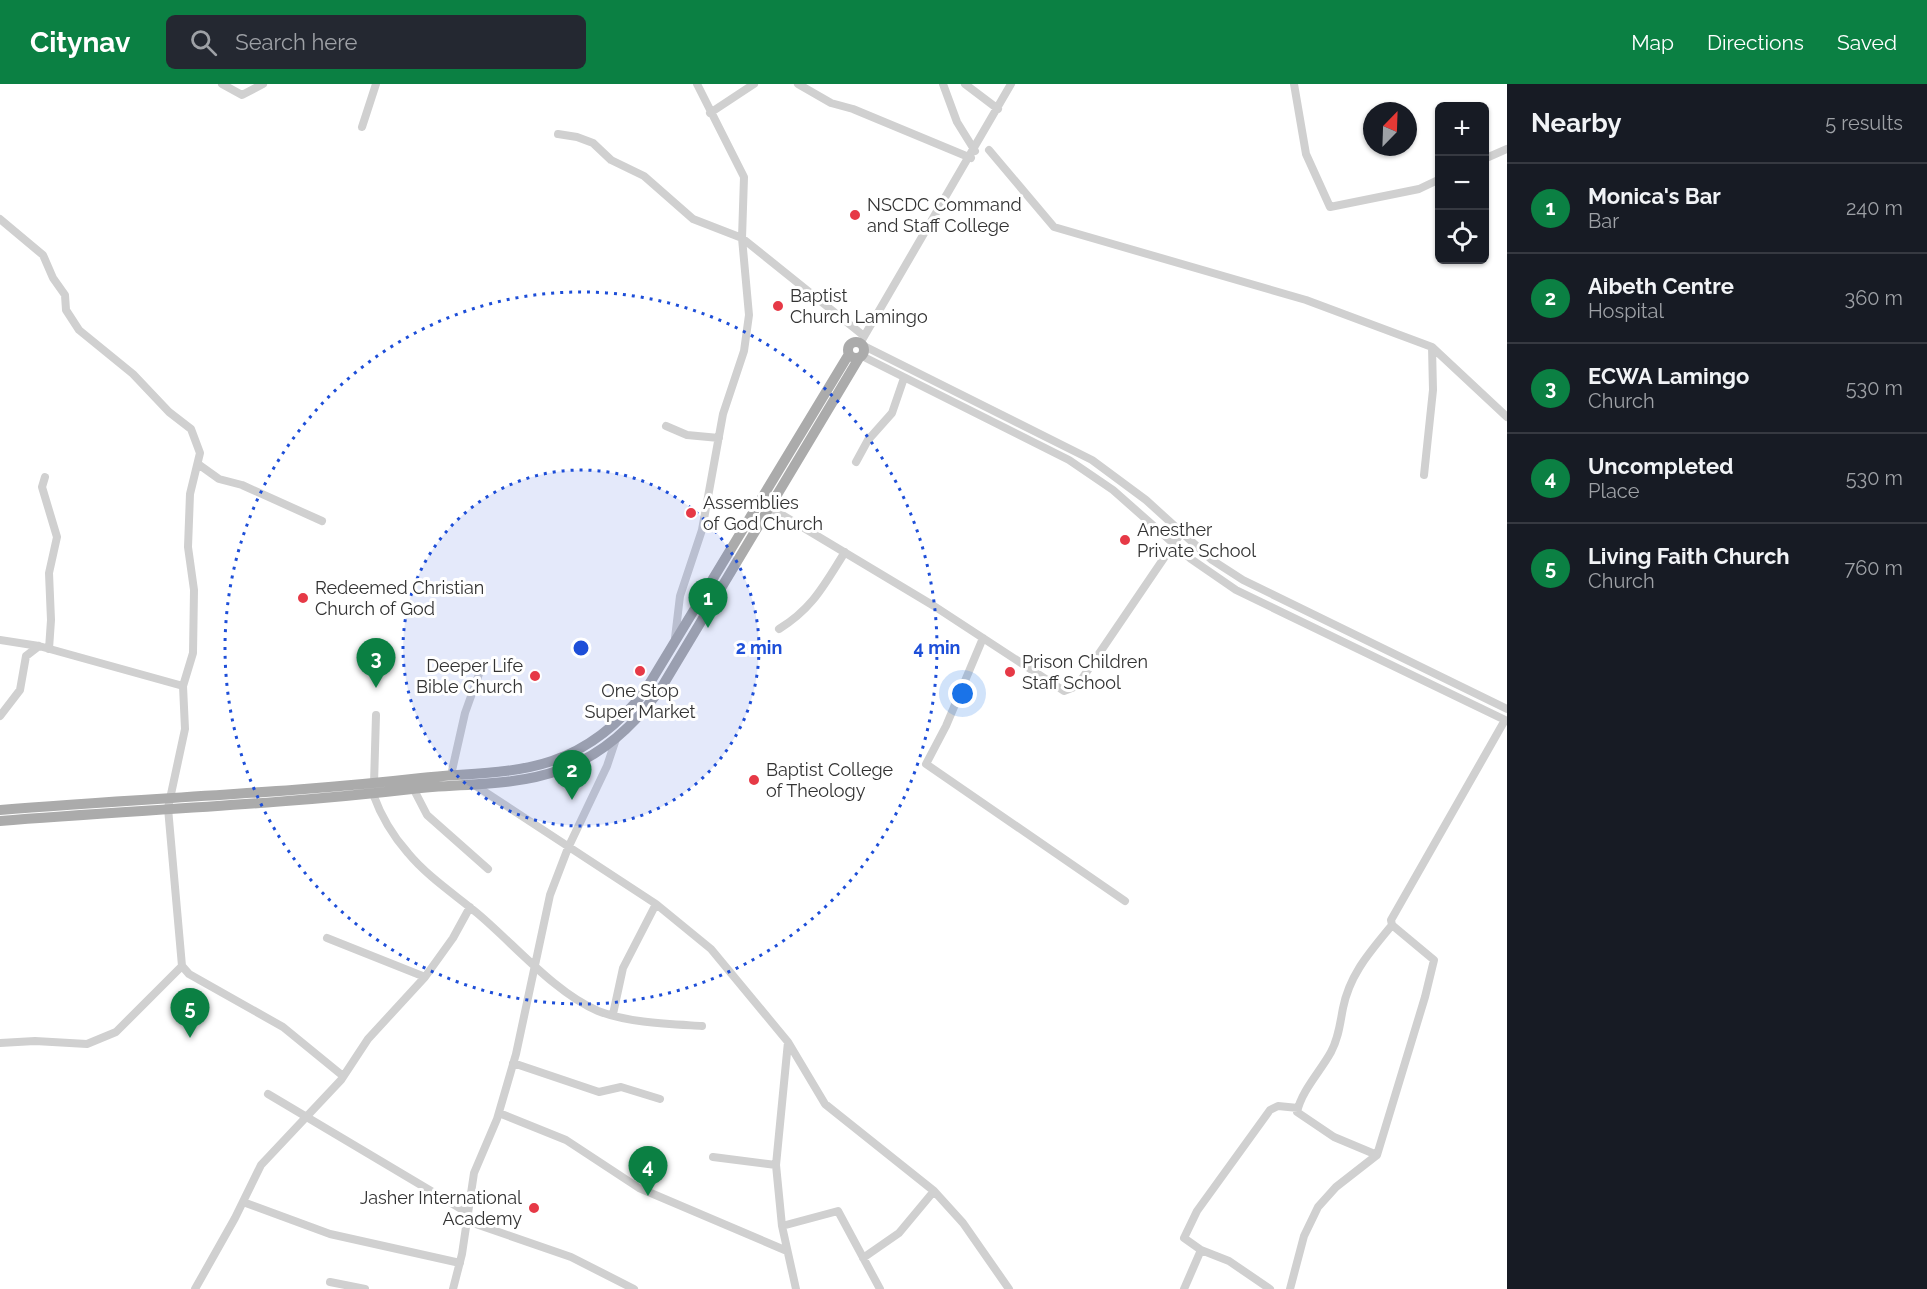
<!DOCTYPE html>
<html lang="en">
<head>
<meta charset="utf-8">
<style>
  body { margin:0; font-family:Raleway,sans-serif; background:#242831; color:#f1f3f6 }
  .controls { position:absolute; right:18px; top:18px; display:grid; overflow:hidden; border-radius:9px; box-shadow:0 2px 4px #0004 }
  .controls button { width:54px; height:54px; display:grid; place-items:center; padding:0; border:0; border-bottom:2px solid #363941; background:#171b24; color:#f1f3f6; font:30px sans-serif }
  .compass { position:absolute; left:1363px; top:18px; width:54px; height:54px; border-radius:50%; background:#171b24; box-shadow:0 2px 4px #0004; rotate:23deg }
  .you { position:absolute; left:963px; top:610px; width:21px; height:21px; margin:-15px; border:4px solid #fff; border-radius:50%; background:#1a73e8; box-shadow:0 0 0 9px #1a73e833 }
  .badge { display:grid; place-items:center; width:39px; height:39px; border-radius:50%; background:#0b8043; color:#fff; font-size:20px; font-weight:700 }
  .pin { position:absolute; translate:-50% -50px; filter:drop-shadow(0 2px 3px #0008) }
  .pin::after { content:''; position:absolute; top:32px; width:21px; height:18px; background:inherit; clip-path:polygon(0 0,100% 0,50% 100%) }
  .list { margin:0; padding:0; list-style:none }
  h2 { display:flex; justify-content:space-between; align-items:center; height:78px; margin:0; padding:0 24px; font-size:26px }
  h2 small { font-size:20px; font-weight:400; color:#9ea1a6 }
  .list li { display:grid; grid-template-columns:39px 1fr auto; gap:18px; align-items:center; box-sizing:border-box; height:90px; padding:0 24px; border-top:2px solid #363941 }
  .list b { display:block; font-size:22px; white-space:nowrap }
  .list p { margin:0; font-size:20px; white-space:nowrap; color:#9ea1a6 }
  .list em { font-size:20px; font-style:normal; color:#9ea1a6 }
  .icon { flex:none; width:33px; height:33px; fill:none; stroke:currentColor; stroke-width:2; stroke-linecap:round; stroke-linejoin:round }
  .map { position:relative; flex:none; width:1507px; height:1205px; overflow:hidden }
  header { display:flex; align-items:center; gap:36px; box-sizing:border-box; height:84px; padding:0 30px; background:#0b8043; color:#fff }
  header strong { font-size:28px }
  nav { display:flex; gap:33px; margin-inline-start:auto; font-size:21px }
  .search { width:420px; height:54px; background:#242831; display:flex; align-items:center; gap:15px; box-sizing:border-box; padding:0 21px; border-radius:9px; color:#9ea1a6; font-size:22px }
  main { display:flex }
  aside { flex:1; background:#171b24 }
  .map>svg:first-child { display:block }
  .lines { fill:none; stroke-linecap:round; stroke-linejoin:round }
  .minor { stroke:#d0d0d0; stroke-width:8 }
  .major { stroke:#ababab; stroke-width:10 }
  .ring { fill:none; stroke:#1d4ed8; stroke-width:3; stroke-dasharray:3 6 }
  .poi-dot { fill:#e63946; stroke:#fff; stroke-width:2 }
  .labels { text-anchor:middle; stroke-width:6; stroke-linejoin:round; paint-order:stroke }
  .poi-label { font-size:18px; fill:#333; stroke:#fff; text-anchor:start }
  .centre { fill:#1d4ed8; stroke:#fff; stroke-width:3 }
  .ring-label { font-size:18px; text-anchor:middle; font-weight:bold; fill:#1d4ed8; stroke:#fff; stroke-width:6; stroke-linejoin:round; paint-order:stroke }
</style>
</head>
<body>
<header>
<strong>Citynav</strong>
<div class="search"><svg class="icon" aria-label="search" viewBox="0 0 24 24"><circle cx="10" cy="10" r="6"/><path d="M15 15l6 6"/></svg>Search here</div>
<nav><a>Map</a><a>Directions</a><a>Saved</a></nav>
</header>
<main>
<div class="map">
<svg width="1507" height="1205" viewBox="0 0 1507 1205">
  <rect width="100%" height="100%" fill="#fff"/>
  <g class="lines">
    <path class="minor" d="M222 0 242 11 263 0
      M798 0 831 19 853 25 971 74
      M943 0 957 38 975 67
      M965 0 998 25
      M1294 0 1306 70 1330 123 1419 105 1440 95
      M710 29 754 0
      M362 43 376 0
      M558 50 577 53 593 59 611 76 644 92 693 135 742 154 864 252
      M989 66 1054 143 1306 216 1432 263
      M1484 75 1507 65
      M0 135 43 171 53 194 65 211 66 226 79 246 133 290 169 328 191 345 200 369 190 410 188 463 194 506 193 569 183 602
      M862 256 1011 0
      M864 262 1092 376 1146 416 1212 476 1243 496 1507 625
      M862 272 1069 376 1113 406 1191 475 1236 506 1507 637
      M666 342 687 351 719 354
      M856 378 868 356 892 329 904 294
      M198 380 219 395 242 401 322 437
      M1424 391 1433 306 1432 263 1507 333
      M45 393 42 403 57 453 49 489 51 536 49 565
      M769 423 934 522 1064 607 1077 602 1181 449
      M779 545C813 524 824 501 845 468
      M675 554 680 512 702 446 723 330 744 267 749 231 742 154 744 93 697 0
      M983 554 946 642 926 680 1125 817
      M0 556 39 562 183 602 185 645 168 724 182 882 189 890 283 943 343 992
      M0 632 20 606 26 572 39 562
      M451 691 465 629 479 590
      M374 700 376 631
      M473 700 656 820 711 865 788 958 776 1081 782 1142 796 1205
      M412 702 427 731 488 785
      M373 710C381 732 392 751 408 769 427 792 454 810 477 829 513 859 555 909 598 927 629 939 669 940 702 942
      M327 854 425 893
      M613 930 623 884 656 820
      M788 958 825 1020 934 1107 963 1139 1009 1205
      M0 959 35 957 87 960 116 948 182 882
      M513 979 599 1008 621 1003 660 1015
      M268 1010 468 1129
      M499 1029 566 1056 639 1104 787 1167
      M1377 1071 1334 1053 1297 1028C1302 1006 1320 988 1331 968 1339 953 1340 939 1343 924 1350 889 1371 867 1392 841
      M713 1073 776 1081
      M243 1118 330 1150 460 1179
      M467 1137 571 1173 634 1205
      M782 1142 838 1127 880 1205
      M1201 1166 1229 1177 1270 1205
      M863 1174 899 1149 934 1107
      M330 1198 365 1205
      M195 1205 235 1134 261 1081 341 996 368 955 425 893 453 854 470 823
      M453 1205 462 1170 474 1089 497 1035 516 970 550 811 568 764 607 682 616 655
      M1184 1205 1201 1166 1184 1154 1197 1127 1270 1026 1278 1022 1298 1024
      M1290 1205 1304 1152 1318 1123 1336 1103 1377 1071 1425 913 1434 876 1392 841 1391 836 1505 636"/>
    <path class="major" d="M848 266a8 8 0 1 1 16 0a8 8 0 1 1-16 0Z
      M0 726C140 714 282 710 421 694 465 689 510 691 552 677 590 664 620 639 645 607L849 270
      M0 737C137 726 275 721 412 705 461 699 513 703 560 686 604 671 637 639 663 601L859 274"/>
  </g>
  <circle cx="581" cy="564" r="178" fill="#1d4ed8" fill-opacity=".12"/>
  <g class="ring">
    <circle cx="581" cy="564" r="178"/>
    <circle cx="581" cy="564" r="356"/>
  </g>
  <g class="poi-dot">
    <circle cx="855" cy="131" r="6"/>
    <circle cx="778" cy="222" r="6"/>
    <circle cx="691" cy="429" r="6"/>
    <circle cx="1125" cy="456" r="6"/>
    <circle cx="303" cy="514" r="6"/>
    <circle cx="640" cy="587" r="6"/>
    <circle cx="1010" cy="588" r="6"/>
    <circle cx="535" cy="592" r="6"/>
    <circle cx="754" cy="696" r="6"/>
    <circle cx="534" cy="1124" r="6"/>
  </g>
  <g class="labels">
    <g class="poi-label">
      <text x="867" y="127">NSCDC Command<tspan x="867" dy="21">and Staff College</tspan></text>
      <text x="790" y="218">Baptist<tspan x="790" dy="21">Church Lamingo</tspan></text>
      <text x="703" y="425">Assemblies<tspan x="703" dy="21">of God Church</tspan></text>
      <text x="1137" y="452">Anesther<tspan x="1137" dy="21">Private School</tspan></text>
      <text x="315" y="510">Redeemed Christian<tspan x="315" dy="21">Church of God</tspan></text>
      <text x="1022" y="584">Prison Children<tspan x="1022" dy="21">Staff School</tspan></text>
      <text x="523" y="588" text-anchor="end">Deeper Life<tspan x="523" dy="21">Bible Church</tspan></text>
      <text x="640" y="613" text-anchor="middle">One Stop<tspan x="640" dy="21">Super Market</tspan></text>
      <text x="766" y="692">Baptist College<tspan x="766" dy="21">of Theology</tspan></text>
      <text x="522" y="1120" text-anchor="end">Jasher International<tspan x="522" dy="21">Academy</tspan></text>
    </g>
  </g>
  <circle cx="581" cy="564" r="9" class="centre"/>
  <g class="ring-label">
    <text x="759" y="570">2 min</text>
    <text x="937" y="570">4 min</text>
  </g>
</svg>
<div class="controls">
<button>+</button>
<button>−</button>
<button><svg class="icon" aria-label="locate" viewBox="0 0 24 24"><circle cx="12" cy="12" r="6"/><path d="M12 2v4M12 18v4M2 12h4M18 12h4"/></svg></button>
</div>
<svg class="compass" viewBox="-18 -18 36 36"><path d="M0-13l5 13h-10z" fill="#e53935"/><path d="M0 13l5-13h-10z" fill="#9ea1a6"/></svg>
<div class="you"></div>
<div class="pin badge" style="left:708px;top:544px">1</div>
<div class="pin badge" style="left:572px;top:716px">2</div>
<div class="pin badge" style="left:376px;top:604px">3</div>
<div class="pin badge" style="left:648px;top:1112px">4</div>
<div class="pin badge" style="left:190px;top:954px">5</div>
</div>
<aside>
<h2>Nearby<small>5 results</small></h2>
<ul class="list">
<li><span class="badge">1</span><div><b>Monica's Bar</b><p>Bar</p></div><em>240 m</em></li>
<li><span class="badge">2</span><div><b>Aibeth Centre</b><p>Hospital</p></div><em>360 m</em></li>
<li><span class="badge">3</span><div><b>ECWA Lamingo</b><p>Church</p></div><em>530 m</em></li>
<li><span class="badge">4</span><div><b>Uncompleted</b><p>Place</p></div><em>530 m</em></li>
<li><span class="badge">5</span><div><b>Living Faith Church</b><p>Church</p></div><em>760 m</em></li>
</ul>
</aside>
</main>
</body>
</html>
